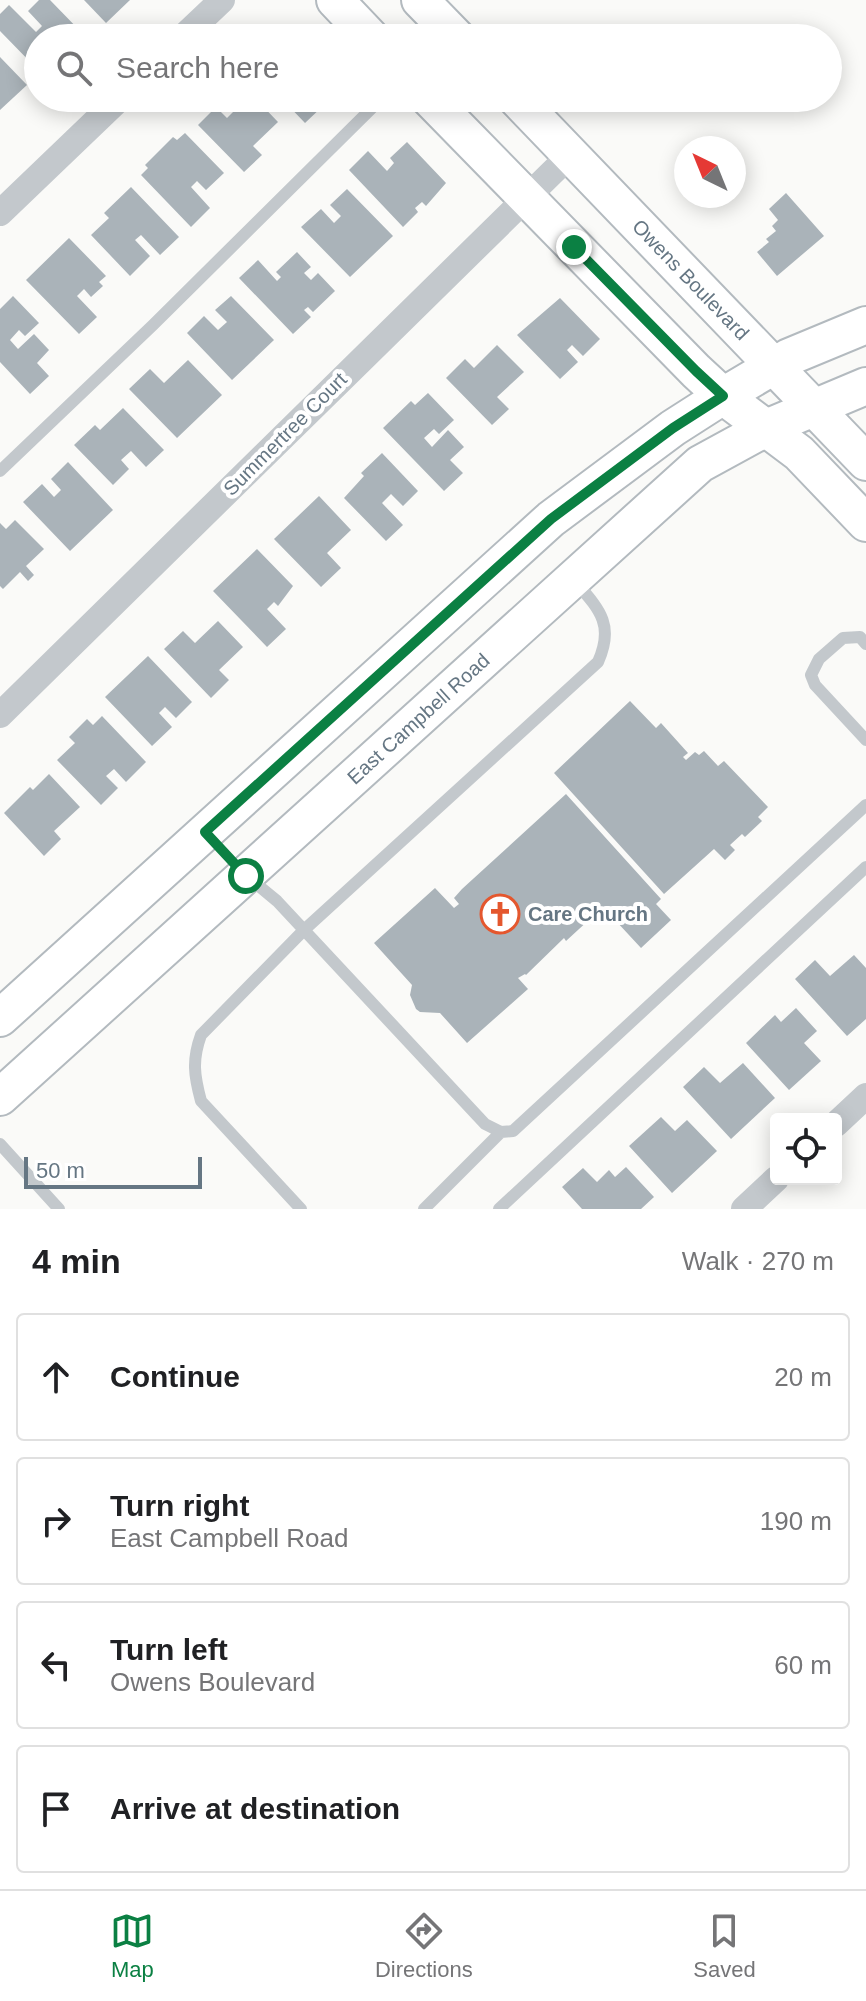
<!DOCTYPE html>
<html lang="en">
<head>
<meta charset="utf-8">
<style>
  body { margin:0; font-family:Helvetica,sans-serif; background:#f2f2f2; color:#202124 }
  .controls { position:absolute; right:24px; bottom:24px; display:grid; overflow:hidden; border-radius:8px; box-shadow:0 4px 20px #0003 }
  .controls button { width:72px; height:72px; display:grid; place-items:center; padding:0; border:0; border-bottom:2px solid #e0e0e0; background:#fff; color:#202124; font:40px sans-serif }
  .compass { position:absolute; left:674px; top:136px; width:72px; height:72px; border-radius:50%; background:#fff; box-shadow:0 4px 20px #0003; rotate:317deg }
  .scale { position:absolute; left:24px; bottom:20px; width:178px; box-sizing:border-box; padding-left:8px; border:4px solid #657683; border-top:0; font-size:22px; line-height:28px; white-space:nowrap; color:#657683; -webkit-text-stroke:6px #fff; paint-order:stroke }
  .stop { position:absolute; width:24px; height:24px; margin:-18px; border:6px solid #0b8043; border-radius:50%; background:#fff }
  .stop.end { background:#0b8043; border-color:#fff; box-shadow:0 2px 8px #0008 }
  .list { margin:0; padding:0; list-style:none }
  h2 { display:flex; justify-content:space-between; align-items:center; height:104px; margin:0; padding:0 32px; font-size:34px }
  h2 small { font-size:26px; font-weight:400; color:#757577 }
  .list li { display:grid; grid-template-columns:52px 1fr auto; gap:24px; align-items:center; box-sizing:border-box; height:128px; margin:0 16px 16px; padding:0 16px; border:2px solid #e0e0e0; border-radius:8px }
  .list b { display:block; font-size:30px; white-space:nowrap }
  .list p { margin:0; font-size:26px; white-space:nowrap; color:#757577 }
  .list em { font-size:26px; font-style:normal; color:#757577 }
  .icon { flex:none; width:44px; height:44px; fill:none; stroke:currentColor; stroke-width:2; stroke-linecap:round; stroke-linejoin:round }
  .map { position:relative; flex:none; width:866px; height:1209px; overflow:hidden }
  .search { position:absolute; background:#fff; box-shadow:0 4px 20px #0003; left:24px; right:24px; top:24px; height:88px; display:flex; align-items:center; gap:20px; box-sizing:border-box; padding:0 28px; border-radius:44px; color:#757577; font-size:30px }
  .sheet { height:680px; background:#fff }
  nav { display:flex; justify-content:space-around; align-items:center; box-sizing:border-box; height:112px; border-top:2px solid #e0e0e0; background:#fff; font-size:22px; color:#757577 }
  nav a { display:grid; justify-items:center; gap:4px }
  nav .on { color:#0b8043 }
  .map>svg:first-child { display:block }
  .building { fill:#aab3b9 }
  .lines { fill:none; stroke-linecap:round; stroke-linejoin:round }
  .secondary-casing { stroke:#b3babf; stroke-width:40 }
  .lane { stroke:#c3c8cc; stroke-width:12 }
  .street { stroke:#c3c8cc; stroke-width:26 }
  .secondary { stroke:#fff; stroke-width:36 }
  .route { stroke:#0b8043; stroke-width:10 }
  .labels { text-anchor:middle; stroke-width:8; stroke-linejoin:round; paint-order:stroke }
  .street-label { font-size:20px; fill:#657683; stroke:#fff }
  .poi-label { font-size:20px; font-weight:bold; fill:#657683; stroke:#fff; text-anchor:start }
</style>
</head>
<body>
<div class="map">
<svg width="866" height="1209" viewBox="0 0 866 1209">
  <rect width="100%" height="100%" fill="#fafaf8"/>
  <path class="building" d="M39 0H50L84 35 80 38H38V70L0 31V14L9 5 36 32 42 26 28 11Z
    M84 0H130L106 23Z
    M288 26 300 38H266L271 33 275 38Z
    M0 57 27 85 0 110Z
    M247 98H255L278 122 253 146 262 155 244 172 198 125 216 107 227 118Z
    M281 98H317L324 105 305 123Z
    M185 133 224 173 206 190 197 181 191 187 210 208 191 227 141 175 148 168 145 165 173 137 177 140Z
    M407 142 446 183 426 206 422 202 415 208 418 212 403 227 349 170 368 151 387 171 394 163 390 158Z
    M131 187 179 237 160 255 141 235 135 240 150 256 130 276 91 235 109 218 104 213Z
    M347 189 393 236 350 277 301 227 321 209 334 223 341 216 330 205Z
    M786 193 824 236 777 276 757 252 769 242 766 239 776 231 772 226 778 220 769 209Z
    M69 238 106 276 99 282 103 286 91 297 84 289 77 296 97 317 79 334 26 280Z
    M297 252 311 267 304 273 311 280 318 273 335 291 313 312 308 307 304 310 311 317 293 334 239 278 258 260 277 281 281 277 276 272Z
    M13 296 39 323 25 336 19 330 10 340 18 349 34 334 49 350 37 363 49 376 30 394 0 362V309Z
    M231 296 274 340 232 380 187 333 204 316 218 330 227 322 215 310Z
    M560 298 600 339 583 356 572 345 567 350 578 362 560 379 517 335Z
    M497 345 524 372 497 397 509 409 492 425 446 378 465 359 474 368Z
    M188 360 222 395 177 438 129 389 150 369 164 383Z
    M428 393 454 420 439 434 434 429 424 438 432 447 448 430 464 447 450 460 463 473 444 491 383 428 411 401 415 405Z
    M123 408 164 450 146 467 131 451 121 460 129 469 113 485 74 445 95 425 100 430Z
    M382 453 418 491 403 506 391 494 382 503 403 525 386 541 344 498 364 476 361 473Z
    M68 462 113 510 70 551 23 502 42 484 54 497 61 490 51 479Z
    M319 496 351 530 327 553 341 568 321 587 274 539Z
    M15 520 44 549 26 566 34 575 28 581 20 572 3 589 0 586V523L6 529Z
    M257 549 293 586 278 606 274 602 267 609 286 629 267 647 213 591Z
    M218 621 243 647 219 670 229 680 211 698 164 649 183 631 195 643Z
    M148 656 192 702 176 718 165 707 159 713 172 727 152 746 105 697Z
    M630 701 656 728 661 723 688 753 683 757 686 760 695 752 699 755 704 751 718 766 724 761 768 807 758 817 762 821 745 837 742 834 730 845 735 850 725 860 714 849 664 894 554 773Z
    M102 716 146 762 126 782 114 769 106 776 118 788 101 805 57 760 75 743 69 737 87 719 93 725Z
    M49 774 80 807 54 831 61 839 44 856 4 813 30 787 33 790Z
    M566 794 661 899 656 904 671 920 641 948 603 907 566 941 564 938 526 975 525 974 518 978 528 989 467 1043 440 1013 420 1012 416 1009 410 995 412 985 374 943 435 888 454 908 459 904 454 898 462 889Z
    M854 955 866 968V1019L847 1036 795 979 815 960 830 976Z
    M796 1008 817 1031 804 1043 821 1061 789 1090 746 1043 775 1015 781 1022Z
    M743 1063 775 1098 731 1139 683 1087 704 1067 720 1083Z
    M661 1117 675 1131 687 1120 717 1151 672 1193 629 1146Z
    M626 1167 654 1197 641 1209H582L562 1187 583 1168 597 1182 609 1170 615 1177Z"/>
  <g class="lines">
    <g class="secondary-casing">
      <g id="secondary">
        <path d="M335 0 371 38"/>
        <path d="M420 0 457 38"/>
        <path d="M429 98 696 371 723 396 799 453 866 523"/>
        <path id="s1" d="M516 98 866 462"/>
        <path d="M0 1018 551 519 673 428 723 396 789 357 866 325"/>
        <path id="s2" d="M0 1097 700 464 766 428 866 386"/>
      </g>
    </g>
    <path class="lane" d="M0 471 153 325 382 98
      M866 644 860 637 843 638 819 659 811 675 815 685 866 740
      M249 878 277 901 485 1124 501 1132 513 1131 866 805
      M0 1144 59 1209
      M301 1209 201 1101C194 1075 192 1060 201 1035L304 930 598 662C615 624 599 609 574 580
      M424 1209 501 1132
      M499 1209 866 867"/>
    <path class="street" d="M182 38 222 0
      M0 213 120 98
      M0 715 571 154
      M836 1124 866 1096
      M744 1209 776 1179"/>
    <use href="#secondary" class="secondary"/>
  </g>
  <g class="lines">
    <path class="route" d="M246 876 205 832 551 519 673 428 723 396 696 371 574 247"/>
  </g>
  <defs>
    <g id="church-ring" transform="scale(2)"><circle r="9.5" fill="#fff" stroke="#e4572e" stroke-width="1.5"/><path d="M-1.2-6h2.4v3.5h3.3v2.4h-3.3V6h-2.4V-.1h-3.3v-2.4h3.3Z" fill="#e4572e"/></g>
  </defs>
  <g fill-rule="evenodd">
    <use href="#church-ring" x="500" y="914"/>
  </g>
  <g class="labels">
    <g class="street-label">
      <text dy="7" stroke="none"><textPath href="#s1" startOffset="252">Owens Boulevard</textPath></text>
      <text transform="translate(285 434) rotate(-45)" y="7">Summertree Court</text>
      <text dy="7" stroke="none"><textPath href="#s2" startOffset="564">East Campbell Road</textPath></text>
    </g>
    <g class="poi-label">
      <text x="528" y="921">Care Church</text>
    </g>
  </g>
</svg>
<div class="controls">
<button><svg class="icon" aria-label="locate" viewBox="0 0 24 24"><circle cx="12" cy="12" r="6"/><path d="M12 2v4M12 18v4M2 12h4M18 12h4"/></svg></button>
</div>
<svg class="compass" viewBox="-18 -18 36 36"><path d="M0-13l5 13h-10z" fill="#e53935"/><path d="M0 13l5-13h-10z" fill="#757577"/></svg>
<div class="scale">50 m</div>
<div class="stop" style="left:246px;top:876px"></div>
<div class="stop end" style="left:574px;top:247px"></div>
<div class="search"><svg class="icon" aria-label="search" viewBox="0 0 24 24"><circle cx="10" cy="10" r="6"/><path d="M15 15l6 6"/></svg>Search here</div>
</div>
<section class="sheet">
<h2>4 min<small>Walk · 270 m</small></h2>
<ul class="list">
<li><svg class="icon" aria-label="ahead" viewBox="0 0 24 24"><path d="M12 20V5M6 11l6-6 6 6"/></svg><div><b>Continue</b></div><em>20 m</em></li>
<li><svg class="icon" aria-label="right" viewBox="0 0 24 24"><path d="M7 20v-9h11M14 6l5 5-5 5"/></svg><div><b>Turn right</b><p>East Campbell Road</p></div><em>190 m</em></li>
<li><svg class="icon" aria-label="left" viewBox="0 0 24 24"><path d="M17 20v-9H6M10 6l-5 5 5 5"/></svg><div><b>Turn left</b><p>Owens Boulevard</p></div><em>60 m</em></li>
<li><svg class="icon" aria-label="arrive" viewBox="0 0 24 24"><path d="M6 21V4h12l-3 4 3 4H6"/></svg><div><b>Arrive at destination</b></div></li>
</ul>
</section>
<nav>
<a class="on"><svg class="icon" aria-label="map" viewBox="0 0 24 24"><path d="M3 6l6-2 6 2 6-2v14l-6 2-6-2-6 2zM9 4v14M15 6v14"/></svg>Map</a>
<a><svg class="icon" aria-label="directions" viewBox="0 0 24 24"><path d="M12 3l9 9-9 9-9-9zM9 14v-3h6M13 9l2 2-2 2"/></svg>Directions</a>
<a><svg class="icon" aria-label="saved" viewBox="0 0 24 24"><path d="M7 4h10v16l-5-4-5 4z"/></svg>Saved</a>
</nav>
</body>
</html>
